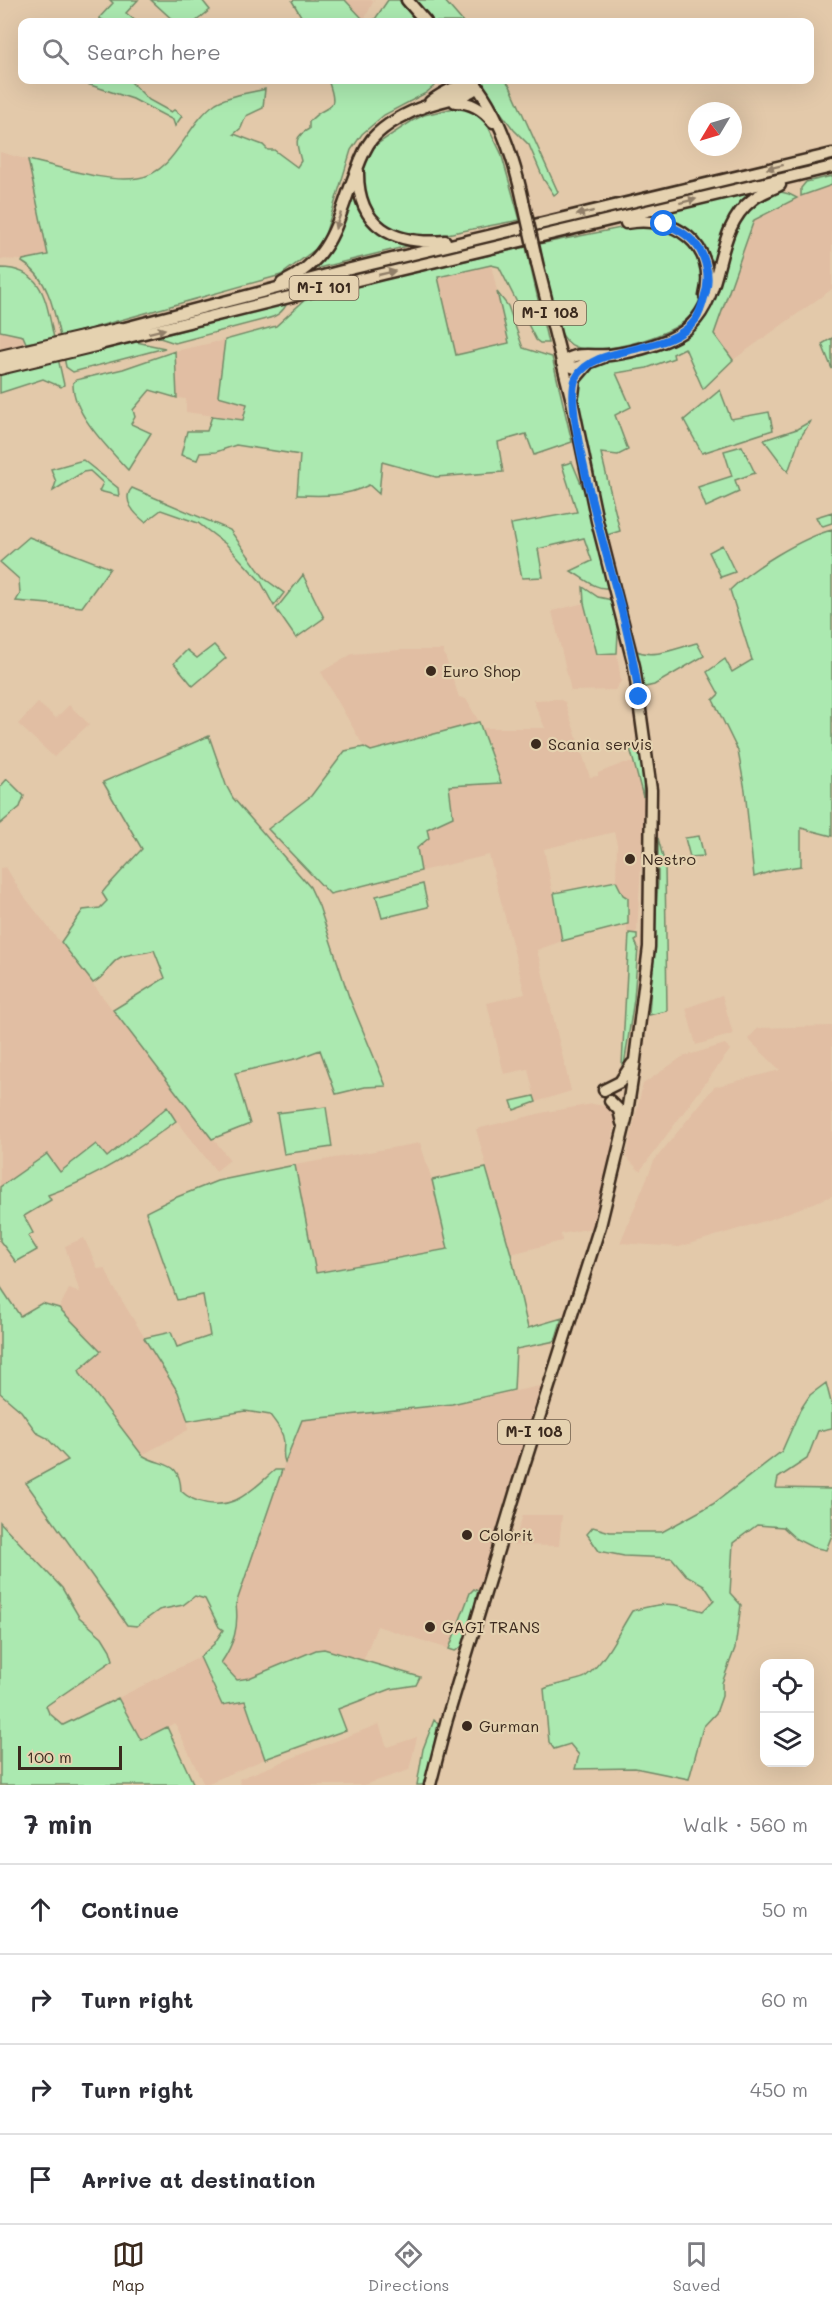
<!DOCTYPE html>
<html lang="en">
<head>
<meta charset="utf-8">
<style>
  body { margin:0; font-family:Mali,sans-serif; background:#f2f2f3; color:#2b2b33 }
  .controls { position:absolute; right:18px; bottom:18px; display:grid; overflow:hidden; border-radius:12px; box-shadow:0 6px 24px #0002 }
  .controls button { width:54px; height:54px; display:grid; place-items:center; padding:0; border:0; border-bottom:2px solid #e1e1e2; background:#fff; color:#2b2b33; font:30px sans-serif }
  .compass { position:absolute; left:688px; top:102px; width:54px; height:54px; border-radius:50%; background:#fff; box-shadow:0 6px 24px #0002; rotate:232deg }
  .scale { position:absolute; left:18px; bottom:15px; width:104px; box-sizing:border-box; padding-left:6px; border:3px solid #3b2a1e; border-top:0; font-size:16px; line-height:21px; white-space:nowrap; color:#3b2a1e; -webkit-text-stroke:4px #e5d2b0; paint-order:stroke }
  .stop { position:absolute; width:18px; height:18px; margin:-14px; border:4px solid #1a73e8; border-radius:50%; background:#fff }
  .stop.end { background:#1a73e8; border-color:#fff; box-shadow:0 2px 6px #0008 }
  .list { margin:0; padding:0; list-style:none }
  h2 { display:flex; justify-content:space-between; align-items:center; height:78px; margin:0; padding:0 24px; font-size:26px }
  h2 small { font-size:20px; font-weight:400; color:#7c7c81 }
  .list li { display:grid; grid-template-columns:39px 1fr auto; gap:18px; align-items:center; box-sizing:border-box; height:90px; padding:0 24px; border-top:2px solid #e1e1e2 }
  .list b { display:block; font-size:22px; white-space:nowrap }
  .list em { font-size:20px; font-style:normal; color:#7c7c81 }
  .icon { flex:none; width:33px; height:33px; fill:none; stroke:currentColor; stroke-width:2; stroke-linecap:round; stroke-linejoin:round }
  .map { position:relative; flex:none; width:832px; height:1785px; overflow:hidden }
  .search { position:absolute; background:#fff; box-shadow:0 6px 24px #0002; left:18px; right:18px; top:18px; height:66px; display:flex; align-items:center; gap:15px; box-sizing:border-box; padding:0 21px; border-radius:12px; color:#7c7c81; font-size:22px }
  .sheet { height:438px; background:#fff }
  nav { display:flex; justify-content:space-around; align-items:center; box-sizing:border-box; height:84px; border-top:2px solid #e1e1e2; background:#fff; font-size:16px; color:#7c7c81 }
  nav a { display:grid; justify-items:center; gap:3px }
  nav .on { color:#3b2a1e }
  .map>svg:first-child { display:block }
  .built { fill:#e1bea3 }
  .green { fill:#abe9b0; stroke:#738a67; stroke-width:1.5 }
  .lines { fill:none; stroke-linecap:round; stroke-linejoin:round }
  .primary-casing { stroke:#3b2a1e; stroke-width:15 }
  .highway-casing { stroke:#3b2a1e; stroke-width:16 }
  .primary { stroke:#e5d2b0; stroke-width:10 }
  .highway { stroke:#e5d2b0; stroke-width:12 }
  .primary-bridge-casing { stroke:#3b2a1e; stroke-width:15; stroke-linecap:butt }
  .primary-bridge { stroke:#e5d2b0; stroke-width:10 }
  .oneway { fill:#907e67 }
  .route { stroke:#1a73e8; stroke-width:8 }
  .poi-dot { fill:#3b2a1e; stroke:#e5d2b0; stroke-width:2 }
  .labels { text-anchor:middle; stroke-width:4.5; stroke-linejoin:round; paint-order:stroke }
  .shield { fill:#e5d2b0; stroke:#6e5c4a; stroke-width:1.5 }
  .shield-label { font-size:15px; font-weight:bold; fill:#3b2a1e }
  .poi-label { font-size:16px; fill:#3b2a1e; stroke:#e5d2b0; text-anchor:start }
</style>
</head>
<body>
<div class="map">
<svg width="832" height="1785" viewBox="0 0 832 1785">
  <rect width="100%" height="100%" fill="#e3c9aa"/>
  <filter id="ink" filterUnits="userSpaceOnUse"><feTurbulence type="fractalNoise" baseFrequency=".0167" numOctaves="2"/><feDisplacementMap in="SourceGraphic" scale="12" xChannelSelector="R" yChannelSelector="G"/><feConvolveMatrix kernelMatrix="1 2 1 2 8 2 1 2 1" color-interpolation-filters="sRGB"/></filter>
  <g filter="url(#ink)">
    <path class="built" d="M345 0H374L364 20Z
      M0 152 28 160 48 255 23 260 0 259Z
      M832 185V289L733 360 714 334 754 220 805 193Z
      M491 265 509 343 456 355 438 277Z
      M0 331 24 336 26 343 0 349Z
      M225 340 218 395 248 404 243 420 186 412V399L177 398 175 351Z
      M584 603 597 654 617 653 621 681 615 690 571 691 552 611Z
      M400 650H443L459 697 466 699 479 722 370 752 364 747 321 672 352 654Z
      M559 699 565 702 590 777 598 776V773L624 763H633L643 797 644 816 637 931 635 933H627L628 898 623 895 616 881 617 844 614 832 544 849 562 941 537 950 571 1091 536 1102 528 1069 504 1074 487 1003 525 994 489 855 421 871 417 847 427 841V829L448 786 501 783 482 728H545L533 700Z
      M38 703 56 718 69 705 89 724 54 757 18 724Z
      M6 867 20 891 230 1160 216 1171 167 1108 106 1157 96 1144 60 1172 46 1154 0 1187V868Z
      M722 995 733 1034 696 1045 686 1008Z
      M832 1026V1196L771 1219 679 1247 620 1243 654 1161 714 1087 780 1070 748 1039 758 1028Z
      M725 1044 730 1050 640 1171 626 1157 643 1084 682 1057Z
      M593 1104 605 1106 614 1115 615 1120 611 1151 592 1228 561 1234 562 1241 511 1254 476 1129 546 1112Z
      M420 1143 432 1180 449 1249 316 1273 295 1165Z
      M84 1238 98 1269 105 1268 113 1286 178 1392 188 1421V1430L142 1455 78 1370 100 1351 59 1308 69 1289 80 1293 65 1246Z
      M545 1385 513 1474 478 1591 476 1589 470 1593 449 1649 377 1626 363 1661 324 1649 249 1678 237 1680 221 1663 231 1649 234 1631 238 1623 236 1604 282 1470 302 1420 452 1404Z
      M523 1515H562L559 1546 513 1545Z
      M200 1657 222 1705 245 1701 265 1759 204 1785 175 1723 141 1740 118 1698Z
      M379 1724 387 1747 417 1737 409 1770 364 1785H241L239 1779Z"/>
    <path class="green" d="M110 0H138L126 13 137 22H106L99 18 113 3Z
      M151 0H202L210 10 195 22H175Z
      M294 0H345L362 18 356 22H302L301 16 292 1Z
      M388 0H399L417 22H373Z
      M413 0H444L463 22H431Z
      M75 80H129L149 100 171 112 174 110 182 116 175 126 173 120 133 99Z
      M328 80H441L426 93 384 115 362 134 351 150 324 238 317 248 281 275 60 337C54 309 48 277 22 262L23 260 48 255 28 160C61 167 105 183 138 178 177 172 185 124 216 103 229 95 250 93 265 89L263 108 246 116 241 128 234 134 263 145 268 150H274L297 167 301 161C297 144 292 138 309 129V122C326 101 341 116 328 80Z
      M476 80H505L510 86 558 192 554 195 544 180 529 145 514 130Z
      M463 106 483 116 501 153 520 220 421 239 385 227 373 216 365 201 361 177 364 160 374 146 412 121 424 115Z
      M832 176V185L801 196V188L806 182Z
      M353 184 362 211 412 245 306 271 316 262Z
      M761 189 747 200 712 281 709 265 673 223 657 215Z
      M777 191 789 194 797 198 754 220 714 334 733 360 703 389 685 348 673 354 674 358 647 368 616 373 631 407 615 415 628 450 618 455 601 453 620 531 607 535 581 423 578 383 592 366 676 340 688 332 736 223 748 206Z
      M641 224C652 227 667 228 677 233 680 235 684 240 686 242 690 247 696 251 699 256 710 274 703 302 689 317 672 336 601 356 576 347 568 344 564 338 560 331L539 244Z
      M526 247 548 343H540L536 340 499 267 491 265 438 277 456 355 509 343 497 292 508 306 523 348 552 357 572 442 534 455 526 434 498 442 503 472 436 477 382 462 379 494 369 485C345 497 323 496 297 495L300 455 236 445 216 452 200 453 197 460 181 455 187 431H207L212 416 243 420 247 404 218 396 225 340 276 326 308 297Z
      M0 268C45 268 46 303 54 338L26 343 23 336 0 331Z
      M287 303C283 313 276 317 266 319L175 343 157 337Z
      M832 338V369L822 344Z
      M136 342 165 348 73 372 66 367 64 357Z
      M175 351 177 398 150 390 133 410 135 417 131 424 151 433 128 470C109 449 72 413 73 383L76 380 123 369Z
      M58 358 64 385 61 387 43 379 0 393V372Z
      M720 390 731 419 769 412 773 430 702 453 684 420Z
      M811 421 800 438 788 472 764 440 797 429Z
      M742 446 755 473 735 480 739 492 706 507 698 487 732 476 724 451Z
      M83 460 118 488 119 496 99 491 103 483 90 471 83 472 53 491 56 482 51 469Z
      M572 462 589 503 610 587C598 592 582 577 571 571L592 561 584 538 538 549 543 577 522 578 511 524 577 512 562 465Z
      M132 488 230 530 265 579 284 593 274 606 261 582 227 545 198 523 161 510 145 522C135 514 121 500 132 488Z
      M832 512V523L823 526 819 523 816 517Z
      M832 530V836L801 828V866L775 870 754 877 745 790 738 751 713 700 719 694 707 672 725 659 732 672 752 660 730 590C750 569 803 537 832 530Z
      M29 537 110 568 82 607 16 601 20 594 19 579 0 562Z
      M722 545 735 572 721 577 709 552Z
      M303 575 324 618 296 638 276 609Z
      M583 587 598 597 612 600 618 632 617 653 597 654 584 603Z
      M697 643 704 656 654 685 641 688 635 650C652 660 679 647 697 643Z
      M214 645 226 658 193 686 174 663 187 650 197 658Z
      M479 722 501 783 449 786 453 817 427 829 429 838 417 848 421 871 330 894 268 829 311 796 345 751 364 747 371 751Z
      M209 736 226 785 233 798 310 887 319 906 349 997 386 1086 365 1087 336 1094 320 1050 299 1058 235 1073 250 1124 212 1139 113 1010 165 978 154 950C144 954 130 953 121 957 107 964 109 975 93 983L61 942 83 910 100 908 107 901 102 893 106 888 142 849 103 782Z
      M641 746 644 773 643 797 630 748Z
      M7 779 24 796 20 807 0 824V787Z
      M699 836 704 856 690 857 685 838Z
      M658 838 665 865 667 1011 649 1015 658 881Z
      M616 881 623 895 628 898V924L562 941 554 893Z
      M423 884 428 907 382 918 376 896Z
      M629 933 637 934V940L635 941 638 948 634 999 624 1066 622 1065Z
      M534 1096 536 1102 514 1110 511 1101Z
      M167 1107 176 1121C136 1151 96 1178 48 1195L51 1200 24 1216 33 1233 28 1236 37 1250 16 1262 0 1241V1187L47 1154 60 1172 96 1144 107 1157Z
      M326 1107 332 1147 284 1154 277 1113Z
      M295 1165 316 1273 448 1249 432 1180 486 1168 511 1254 528 1328 562 1318 555 1341 516 1349 514 1390 452 1404 302 1420 285 1462C282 1455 284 1449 284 1442 283 1431 276 1423 270 1415L245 1411 188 1421 178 1392 144 1338 171 1332 177 1347 210 1336 203 1295 177 1300 146 1212 172 1199 217 1181Z
      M0 1286 20 1316 42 1303 59 1308 101 1351 79 1370 81 1375 142 1455C163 1468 180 1459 181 1491 195 1504 218 1508 236 1500 250 1494 263 1480 275 1470H282L236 1604C239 1627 234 1644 221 1663L237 1680 249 1678 316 1650 324 1649 420 1677 416 1685 391 1689 338 1709 346 1730 265 1759 245 1701 222 1705 200 1657 214 1644 223 1630 219 1627 205 1599 195 1596 183 1605 159 1610 137 1626 127 1625 26 1483 68 1460 47 1438 37 1433 21 1411 0 1393Z
      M826 1383 832 1406V1428L818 1431 807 1459 778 1478 776 1488 832 1489V1535L826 1550 812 1547 796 1539 783 1527 757 1525 733 1543 730 1593 741 1605 735 1648 722 1683V1696L716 1713 703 1727 689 1779 635 1768 575 1769 579 1755 570 1744 554 1749 549 1742 544 1689C552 1685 581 1680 585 1677 606 1661 618 1633 632 1611 662 1602 673 1602 703 1611L714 1600 704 1585 686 1575 672 1558 624 1556 599 1551 587 1534 593 1527 610 1532H662L713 1504 782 1451 800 1410 810 1395Z
      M0 1522 62 1588 79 1617 102 1637 110 1650 113 1660 46 1706 49 1713 63 1725 118 1698 141 1740 167 1727 194 1785H0Z
      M474 1589 478 1591C471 1609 475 1642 455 1651L449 1649 470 1593Z
      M434 1720 438 1724C433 1742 436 1770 423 1785H417L423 1749Z"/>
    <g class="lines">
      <g class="primary-casing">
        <path id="primary" d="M407 0 426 22
          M472 80C500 114 515 162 524 205
          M430 102C443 92 459 84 476 84
          M455 102C471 102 483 109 493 122
          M358 171C357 227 394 245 445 241
          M626 223C673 214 718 244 705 296
          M282 283C335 258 336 220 356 172 360 161 364 149 372 139 385 124 408 112 426 106 445 99 462 99 478 87
          M121 329 342 271 832 154
          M100 344 382 274 832 167
          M562 363C578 350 592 357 610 355 633 352 675 342 691 325 726 291 713 230 752 200 760 193 771 190 780 185
          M562 363 575 368 604 357
          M573 395 575 379 587 365
          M604 1090 620 1082 632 1064
          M610 1101 619 1110 622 1123
          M430 1785 447 1719 517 1487 600 1226 626 1119 635 1060 649 947 651 790 634 666 597 521 572 401 537 263"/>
      </g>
      <g class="highway-casing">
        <path id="highway" d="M0 357 121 329
          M0 368 100 344"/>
      </g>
      <use href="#primary" class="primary"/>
      <use href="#highway" class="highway"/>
      <g class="primary-bridge-casing">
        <path id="primary-bridge" d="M524 205 537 263"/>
      </g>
      <use href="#primary-bridge" class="primary-bridge"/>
    </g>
    <defs><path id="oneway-solid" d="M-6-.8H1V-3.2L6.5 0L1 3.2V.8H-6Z" transform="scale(1.5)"/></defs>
    <g class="oneway">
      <use href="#oneway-solid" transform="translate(775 167) rotate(166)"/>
      <use href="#oneway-solid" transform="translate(688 201) rotate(-14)"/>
      <use href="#oneway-solid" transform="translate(585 213) rotate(167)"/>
      <use href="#oneway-solid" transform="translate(338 221) rotate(109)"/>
      <use href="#oneway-solid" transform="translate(387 273) rotate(-13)"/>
      <use href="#oneway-solid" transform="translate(157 331) rotate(-14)"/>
    </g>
  </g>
  <g class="lines" filter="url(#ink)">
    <path class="route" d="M639 697C635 666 628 635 620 604 610 565 561 407 576 378 595 342 670 357 696 319 700 313 702 305 704 298 710 282 708 265 700 250 691 236 679 229 664 224"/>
  </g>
  <g class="poi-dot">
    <circle cx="431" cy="671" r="6"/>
    <circle cx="536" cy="744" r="6"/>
    <circle cx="630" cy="859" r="6"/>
    <circle cx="467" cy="1535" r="6"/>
    <circle cx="430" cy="1627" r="6"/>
    <circle cx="467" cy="1726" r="6"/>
  </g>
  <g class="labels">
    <g class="shield">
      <rect x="289.5" y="276" width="69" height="24" rx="4.5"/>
      <rect x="514" y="301" width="72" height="24" rx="4.5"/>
      <rect x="498" y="1420" width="72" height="24" rx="4.5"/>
    </g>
    <g class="shield-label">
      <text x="324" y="293">M-I 101</text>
      <text x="550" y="318">M-I 108</text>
      <text x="534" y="1437">M-I 108</text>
    </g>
    <g class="poi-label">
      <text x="443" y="677">Euro Shop</text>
      <text x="548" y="750">Scania servis</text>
      <text x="642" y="865">Nestro</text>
      <text x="479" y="1541">Colorit</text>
      <text x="442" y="1633">GAGI TRANS</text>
      <text x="479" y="1732">Gurman</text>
    </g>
  </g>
</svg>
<div class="controls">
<button><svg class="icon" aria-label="locate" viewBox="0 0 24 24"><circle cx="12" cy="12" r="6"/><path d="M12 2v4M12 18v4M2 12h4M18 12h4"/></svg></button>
<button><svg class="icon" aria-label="layers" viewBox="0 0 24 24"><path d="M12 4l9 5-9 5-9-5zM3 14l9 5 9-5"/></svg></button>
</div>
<svg class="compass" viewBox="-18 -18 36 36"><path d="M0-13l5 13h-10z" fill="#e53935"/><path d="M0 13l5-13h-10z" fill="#7c7c81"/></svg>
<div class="scale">100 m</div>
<div class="stop" style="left:664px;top:224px"></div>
<div class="stop end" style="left:639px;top:697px"></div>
<div class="search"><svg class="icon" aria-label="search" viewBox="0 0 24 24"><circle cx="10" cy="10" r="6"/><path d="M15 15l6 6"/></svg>Search here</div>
</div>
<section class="sheet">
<h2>7 min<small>Walk · 560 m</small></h2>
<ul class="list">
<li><svg class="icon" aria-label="ahead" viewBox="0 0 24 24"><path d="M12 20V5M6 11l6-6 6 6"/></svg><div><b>Continue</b></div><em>50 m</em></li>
<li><svg class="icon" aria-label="right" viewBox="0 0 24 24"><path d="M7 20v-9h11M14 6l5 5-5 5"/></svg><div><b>Turn right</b></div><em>60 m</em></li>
<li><svg class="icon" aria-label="right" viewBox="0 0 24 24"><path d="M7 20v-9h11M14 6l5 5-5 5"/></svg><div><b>Turn right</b></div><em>450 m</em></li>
<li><svg class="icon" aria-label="arrive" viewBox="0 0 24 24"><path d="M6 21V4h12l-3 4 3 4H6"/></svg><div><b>Arrive at destination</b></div></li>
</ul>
</section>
<nav>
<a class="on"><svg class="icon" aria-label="map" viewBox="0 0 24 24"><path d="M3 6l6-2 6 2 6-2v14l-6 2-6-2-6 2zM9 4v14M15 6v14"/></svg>Map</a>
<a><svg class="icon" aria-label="directions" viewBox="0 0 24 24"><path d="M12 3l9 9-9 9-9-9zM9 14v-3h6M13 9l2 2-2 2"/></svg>Directions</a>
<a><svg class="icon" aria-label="saved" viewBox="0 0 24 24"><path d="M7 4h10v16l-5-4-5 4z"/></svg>Saved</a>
</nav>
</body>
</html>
